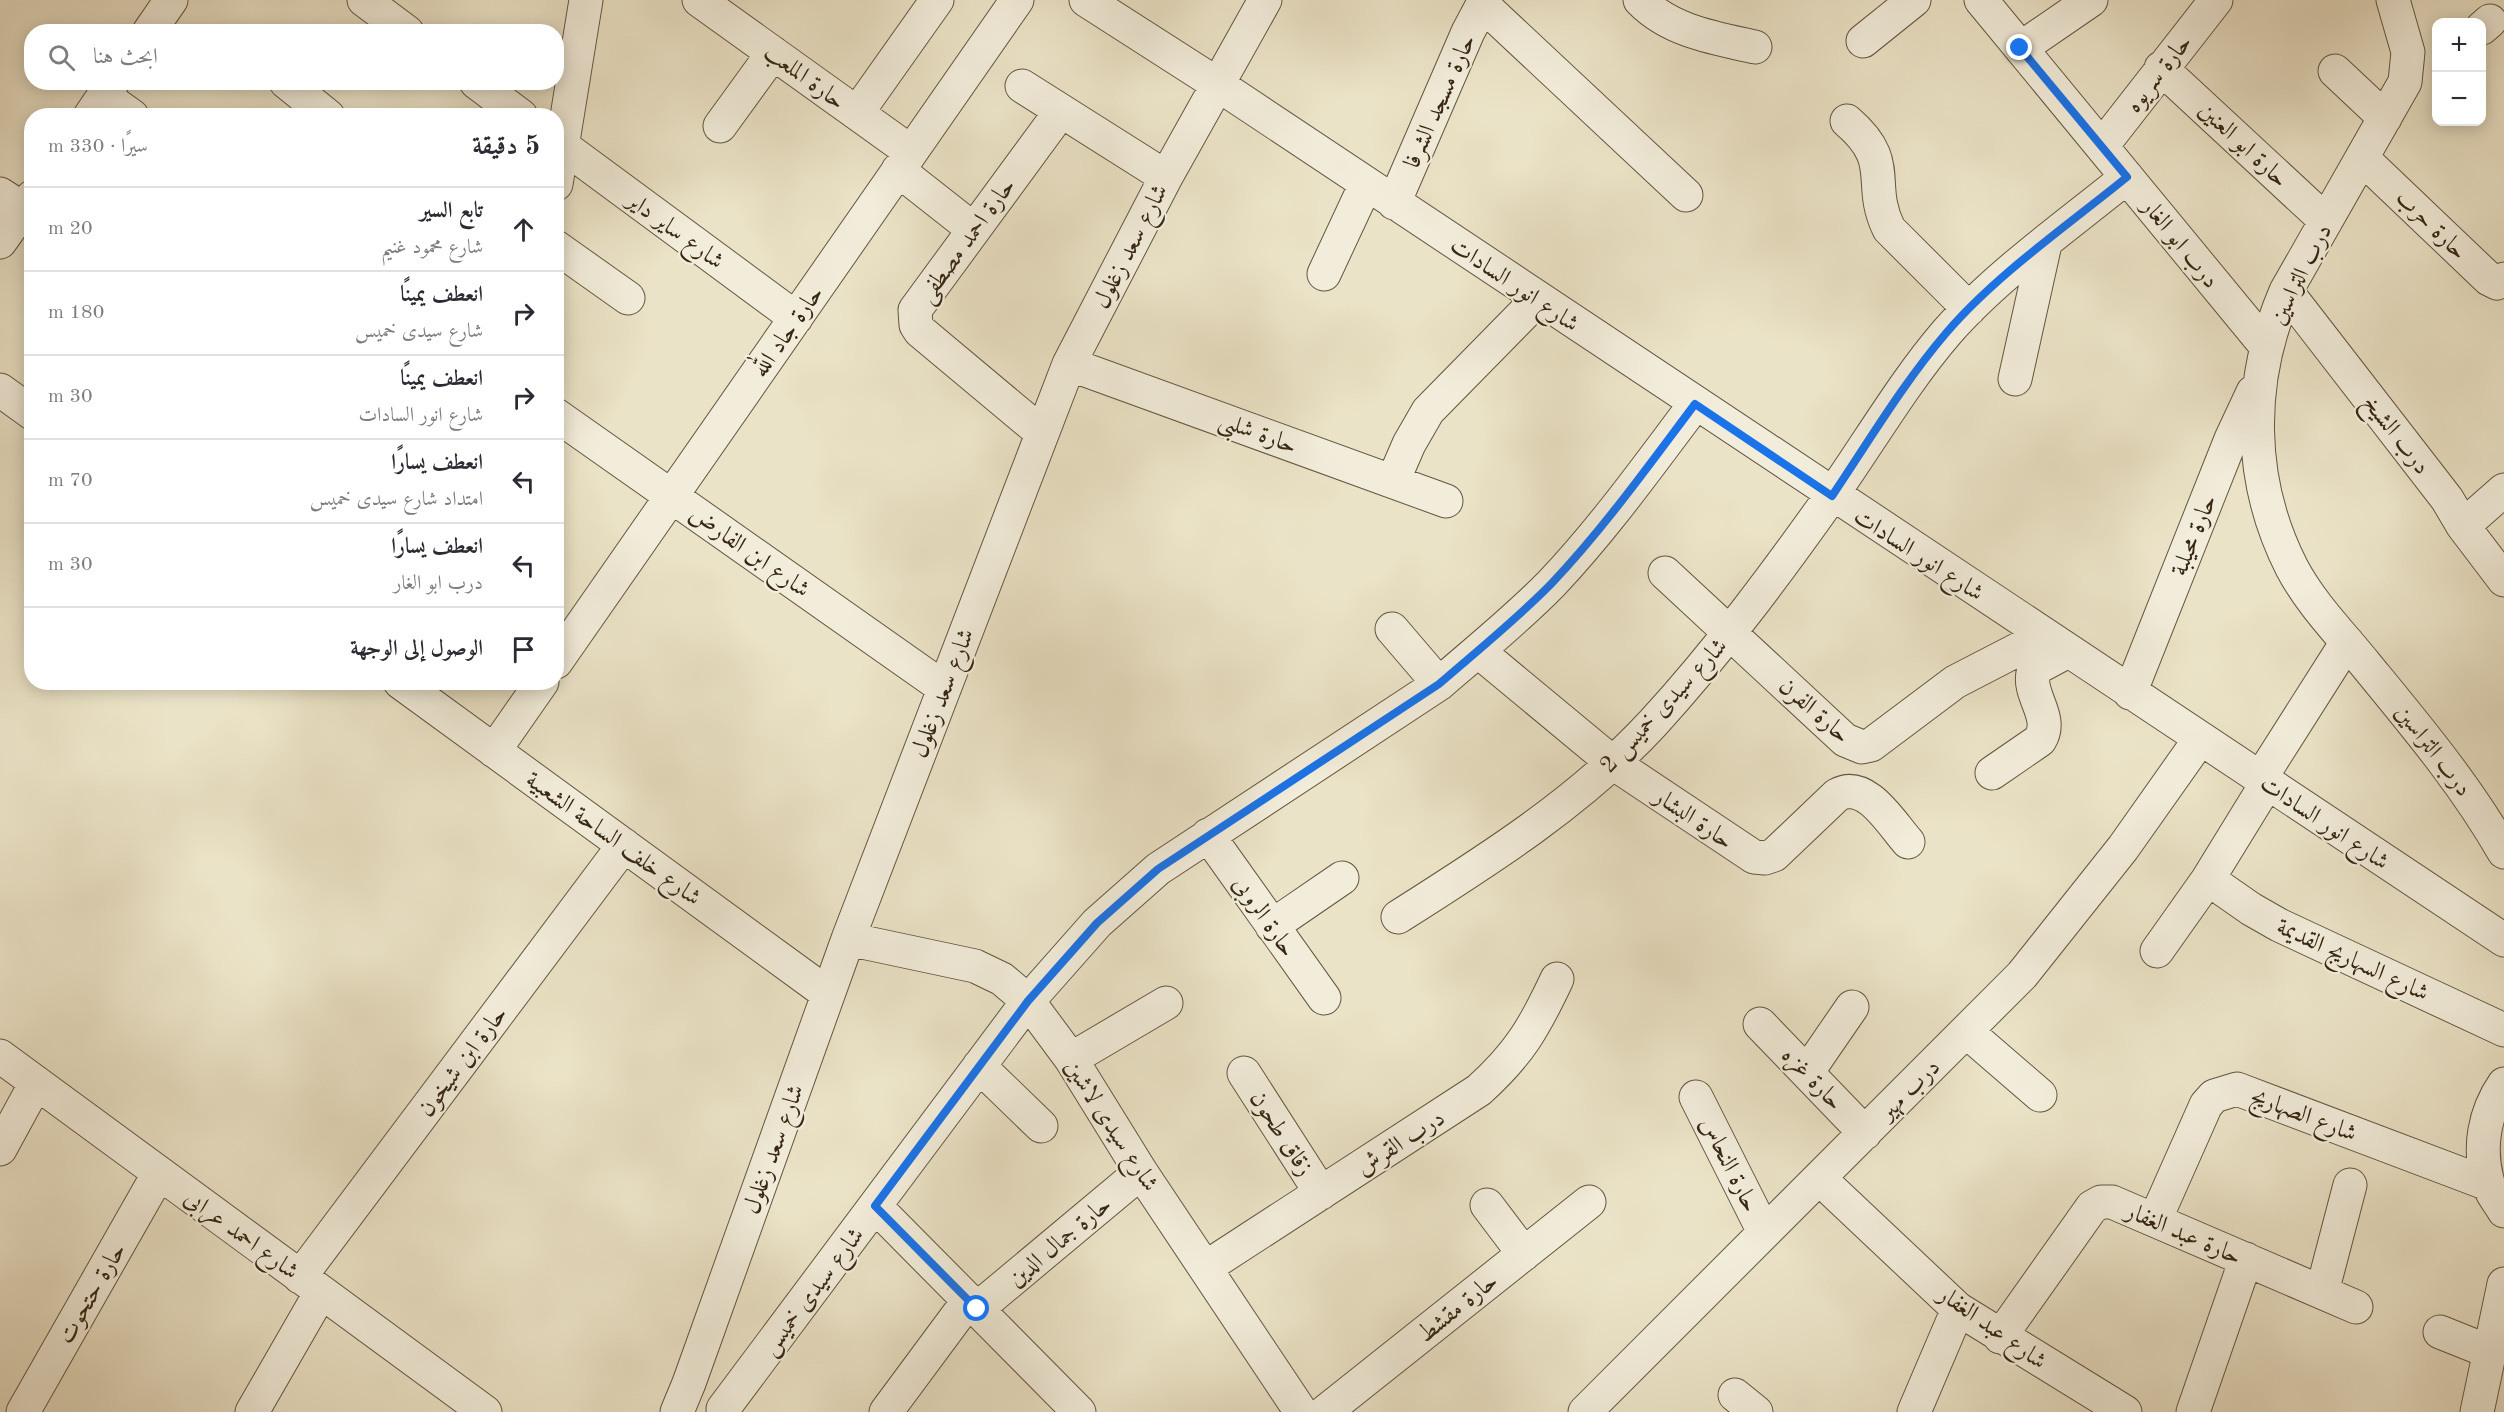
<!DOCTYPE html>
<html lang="ar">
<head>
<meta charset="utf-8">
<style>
  body { margin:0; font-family:"Old Standard TT",Amiri,serif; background:#f7f7f7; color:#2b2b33; direction:rtl }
  .controls { position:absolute; right:18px; top:18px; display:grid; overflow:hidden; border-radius:12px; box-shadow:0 3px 15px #0003 }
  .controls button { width:54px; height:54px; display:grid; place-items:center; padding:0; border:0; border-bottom:2px solid #e1e1e2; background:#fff; color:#2b2b33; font:30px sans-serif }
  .stop { position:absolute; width:18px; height:18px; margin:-14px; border:4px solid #1a73e8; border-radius:50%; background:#fff }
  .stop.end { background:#1a73e8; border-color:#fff; box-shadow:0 2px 6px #0008 }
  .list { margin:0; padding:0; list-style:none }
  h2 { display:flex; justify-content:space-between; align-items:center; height:78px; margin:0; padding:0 24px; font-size:26px }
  h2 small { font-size:20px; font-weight:400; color:#7c7c81 }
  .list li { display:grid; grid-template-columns:39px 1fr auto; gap:18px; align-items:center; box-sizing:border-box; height:84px; padding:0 24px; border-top:2px solid #e1e1e2 }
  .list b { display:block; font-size:22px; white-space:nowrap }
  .list p { margin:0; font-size:20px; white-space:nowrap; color:#7c7c81 }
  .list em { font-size:20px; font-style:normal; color:#7c7c81 }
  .icon { flex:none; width:33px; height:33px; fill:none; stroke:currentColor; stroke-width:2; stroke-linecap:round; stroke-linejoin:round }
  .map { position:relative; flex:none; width:2504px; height:1412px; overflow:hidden; direction:ltr }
  .search { position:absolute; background:#fff; box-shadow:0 3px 15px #0003; left:24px; top:24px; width:540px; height:66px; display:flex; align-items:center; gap:15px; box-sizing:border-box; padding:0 21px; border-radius:24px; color:#7c7c81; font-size:22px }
  .panel { position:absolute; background:#fff; box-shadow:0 3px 15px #0003; left:24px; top:108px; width:540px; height:582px; border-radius:24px; direction:rtl }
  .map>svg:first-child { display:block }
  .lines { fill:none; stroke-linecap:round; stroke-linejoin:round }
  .minor-casing { stroke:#635640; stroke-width:35 }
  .minor { stroke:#f2eddb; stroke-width:33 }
  .route { stroke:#1a73e8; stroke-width:8 }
  .labels { text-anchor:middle; stroke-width:4.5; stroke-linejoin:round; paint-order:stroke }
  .street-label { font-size:24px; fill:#362713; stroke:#f2eddb }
</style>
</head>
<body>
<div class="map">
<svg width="2504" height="1412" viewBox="0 0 2504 1412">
  <rect width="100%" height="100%" fill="#ebe3c7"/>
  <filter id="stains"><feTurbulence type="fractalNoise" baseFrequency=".00333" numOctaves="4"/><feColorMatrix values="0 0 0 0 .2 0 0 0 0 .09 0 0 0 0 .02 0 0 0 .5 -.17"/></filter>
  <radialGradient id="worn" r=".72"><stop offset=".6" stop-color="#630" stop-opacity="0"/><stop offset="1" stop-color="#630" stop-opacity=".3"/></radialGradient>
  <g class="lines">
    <g class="minor-casing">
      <path id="minor" d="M364 0 407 32
        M699 0 911 152
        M1086 0 1217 84 2504 940
        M1640 0C1670 31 1714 38 1755 47
        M1981 0 2266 346
        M2393 0 2408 52 2405 82 2286 291C2247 381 2247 480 2292 568 2311 604 2341 634 2366 665 2416 726 2465 784 2504 852
        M1483 5 1686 195
        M2482 28 2490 21
        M149 32 171 0
        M1863 41 1914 0
        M2021 48 2091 0
        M2161 68 2326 221
        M2335 71 2385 118
        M286 82 328 116
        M476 82 521 116
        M1022 86 1166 177
        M104 96 132 116
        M857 113 937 0
        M90 116 113 82
        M1847 121C1896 163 1866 182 1889 229L1969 309
        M720 126 773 53
        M556 141 796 318
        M2102 146 2216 0
        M2362 158 2489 279 2497 283 2504 279
        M898 170 973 229
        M556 184 586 0
        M0 194 23 209
        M1394 203 1468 32 1485 0
        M0 242 32 197
        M556 247 628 298
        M1324 274 1366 184
        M2286 291 2447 499 2463 526 2504 580
        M1069 364 1446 501
        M2015 379 2045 244
        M0 390 32 413
        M556 415 944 688
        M1042 433 920 331 916 325 915 310 1061 111
        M1393 481 1409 444 1428 411 1538 299
        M2463 526 2504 490
        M1665 573 1845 740 1862 747 1871 745 1955 682 2044 636
        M1392 629 1439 684
        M1478 651 1613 763 1754 857 1765 858 1774 855 1837 795C1866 779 1891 823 1908 842
        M556 662 1017 0
        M400 682 828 994
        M2130 693 2231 439 2253 392
        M494 751 542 682
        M1992 773 2040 740C2054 717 2028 696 2033 673L2040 666 2068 651
        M2260 779 2347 642
        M1208 835 1324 998
        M2208 879 2251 909 2279 925 2504 1030
        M1398 917C1488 860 1580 802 1653 723 1718 652 1776 574 1832 495 1870 441 1904 382 1947 332 1997 275 2068 225 2127 177
        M1272 926 1342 878
        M848 939 975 966 1002 979 1028 1001 1071 1059 1141 1172 1301 1412
        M2157 951 2208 879 2267 783
        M1760 1024 1865 1133
        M1967 1032 2040 1095
        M0 1056 485 1412
        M1071 1059 1166 1003
        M979 1066 1041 1126
        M1808 1071 1852 1007
        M1244 1073 1321 1193
        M2504 1084C2484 1113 2478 1148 2488 1183 2490 1192 2499 1202 2504 1211
        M1696 1097 1764 1232
        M0 1149 36 1083
        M1819 1178 1958 1309 2125 1412
        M1487 1205 1524 1254
        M875 1206 1079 1412
        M2155 1220 2206 1105 2214 1096 2237 1089 2488 1184
        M1205 1268 1479 1090C1519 1054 1534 1028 1557 979
        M300 1277 624 845
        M2322 1292 2350 1185
        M977 1309 1141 1172
        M2440 1332 2490 1352
        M2000 1337 2092 1207 2101 1202H2112L2356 1307
        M1735 1395 1756 1412
        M723 1409 1028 1001 1097 923 1158 869 1439 684C1477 651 1517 619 1552 583 1604 528 1649 465 1695 404
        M23 1412 159 1173
        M252 1412 321 1292
        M677 1412 689 1383 848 939 1069 364 1166 177 1265 0
        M886 1412 969 1300
        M1325 1412 1589 1202
        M1585 1412 2022 975 2123 848 2200 739
        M1914 1412 1958 1309
        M2193 1412 2246 1259
        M2477 1412 2504 1284"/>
    </g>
    <use href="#minor" class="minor"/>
  </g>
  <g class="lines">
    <path class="route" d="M977 1309 875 1206 1028 1001 1097 923 1158 869 1439 684C1477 651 1517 619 1552 583 1604 528 1649 465 1695 404L1832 496C1869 441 1904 382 1947 332 1996 275 2068 225 2127 177L2020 48"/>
  </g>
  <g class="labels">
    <g class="street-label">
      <text transform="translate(2158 73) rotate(-52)" y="8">حارة سريوه</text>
      <text transform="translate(805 76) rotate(36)" y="8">حارة الملعب</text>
      <text transform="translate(1439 101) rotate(-66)" y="8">حارة مسجد الشرفا</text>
      <text transform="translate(2244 144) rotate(43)" y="8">حارة ابو العنين</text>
      <text transform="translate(2432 224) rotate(44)" y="8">حارة حرب</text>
      <text transform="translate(676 230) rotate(36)" y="8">شارع ساير داير</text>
      <text transform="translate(966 240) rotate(-54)" y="8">حارة احمد مصطفى</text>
      <text transform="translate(2181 243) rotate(51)" y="8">درب ابو الغار</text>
      <text transform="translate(1130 246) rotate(-63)" y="8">شارع سعد زغلول</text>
      <text transform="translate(2300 274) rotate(-63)" y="8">درب التراسين</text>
      <text transform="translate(1515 284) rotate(34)" y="8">شارع انور السادات</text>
      <text transform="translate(787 331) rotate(-55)" y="8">حارة جاد الله</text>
      <text transform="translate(1258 432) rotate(20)" y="8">حارة شلبى</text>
      <text transform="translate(2397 434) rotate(52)" y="8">درب الشيخ</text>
      <text transform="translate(2193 535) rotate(-68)" y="8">حارة محيلبة</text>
      <text transform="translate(750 551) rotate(35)" y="8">شارع ابن الفارض</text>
      <text transform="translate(1919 554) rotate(33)" y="8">شارع انور السادات</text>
      <text transform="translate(942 693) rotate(-69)" y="8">شارع سعد زغلول</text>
      <text transform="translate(1663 705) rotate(-47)" y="8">شارع سيدى خميس 2</text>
      <text transform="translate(1815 710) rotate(41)" y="8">حارة الفرن</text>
      <text transform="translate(2434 750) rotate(52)" y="8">درب التراسين</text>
      <text transform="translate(1694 818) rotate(34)" y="8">حارة البشار</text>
      <text transform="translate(2325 822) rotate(34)" y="8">شارع انور السادات</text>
      <text transform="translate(614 838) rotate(36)" y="8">شارع خلف الساحة الشعبية</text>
      <text transform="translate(1265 916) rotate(55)" y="8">حارة الروبى</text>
      <text transform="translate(2353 959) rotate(25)" y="8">شارع السهاريج القديمة</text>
      <text transform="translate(462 1061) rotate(-53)" y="8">حارة ابن شيخون</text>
      <text transform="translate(1813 1078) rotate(46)" y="8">حارة غزه</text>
      <text transform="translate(1909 1089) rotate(-45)" y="8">درب مهير</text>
      <text transform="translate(2304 1114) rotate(21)" y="8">شارع الصهاريج</text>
      <text transform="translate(1112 1125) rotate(57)" y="8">شارع سيدى لاشين</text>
      <text transform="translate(1282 1133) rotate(57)" y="8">زقاق طحون</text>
      <text transform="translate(1400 1142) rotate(-33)" y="8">درب القرش</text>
      <text transform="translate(773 1149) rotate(-70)" y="8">شارع سعد زغلول</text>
      <text transform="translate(1730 1164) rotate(63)" y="8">حارة النحاس</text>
      <text transform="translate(2184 1233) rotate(23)" y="8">حارة عبد الغفار</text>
      <text transform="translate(242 1234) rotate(36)" y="8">شارع احمد عرابى</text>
      <text transform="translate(1059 1241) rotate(-40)" y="8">حارة جمال الدين</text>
      <text transform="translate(812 1291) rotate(-53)" y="8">شارع سيدى خميس</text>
      <text transform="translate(91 1293) rotate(-60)" y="8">حارة حتحوت</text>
      <text transform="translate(1457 1307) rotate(-39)" y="8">حارة مقشط</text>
      <text transform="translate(1993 1327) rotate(35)" y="8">شارع عبد الغفار</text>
    </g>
  </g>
  <rect width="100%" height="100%" filter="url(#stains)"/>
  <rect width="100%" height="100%" fill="url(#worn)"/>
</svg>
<div class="controls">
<button>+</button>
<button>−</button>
</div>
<div class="stop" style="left:977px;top:1309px"></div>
<div class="stop end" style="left:2020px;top:48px"></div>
<div class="search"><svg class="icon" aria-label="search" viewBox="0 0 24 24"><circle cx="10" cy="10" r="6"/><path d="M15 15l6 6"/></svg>ابحث هنا</div>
<section class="panel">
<h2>5 دقيقة<small>سيرًا · 330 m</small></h2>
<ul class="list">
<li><svg class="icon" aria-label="ahead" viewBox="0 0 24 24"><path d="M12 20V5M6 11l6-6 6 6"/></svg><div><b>تابع السير</b><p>شارع محمود غنيم</p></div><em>20 m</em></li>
<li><svg class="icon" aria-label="right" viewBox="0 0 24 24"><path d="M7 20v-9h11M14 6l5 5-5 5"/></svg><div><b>انعطف يمينًا</b><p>شارع سيدى خميس</p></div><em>180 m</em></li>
<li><svg class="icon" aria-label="right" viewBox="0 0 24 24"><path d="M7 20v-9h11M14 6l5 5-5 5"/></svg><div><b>انعطف يمينًا</b><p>شارع انور السادات</p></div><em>30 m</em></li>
<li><svg class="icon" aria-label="left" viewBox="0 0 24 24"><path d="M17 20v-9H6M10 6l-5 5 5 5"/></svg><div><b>انعطف يسارًا</b><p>امتداد شارع سيدى خميس</p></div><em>70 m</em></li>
<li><svg class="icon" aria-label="left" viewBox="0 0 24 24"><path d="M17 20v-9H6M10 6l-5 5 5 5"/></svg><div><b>انعطف يسارًا</b><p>درب ابو الغار</p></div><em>30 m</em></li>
<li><svg class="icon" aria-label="arrive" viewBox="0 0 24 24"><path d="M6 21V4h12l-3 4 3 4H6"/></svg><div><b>الوصول إلى الوجهة</b></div></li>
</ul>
</section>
</div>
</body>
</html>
